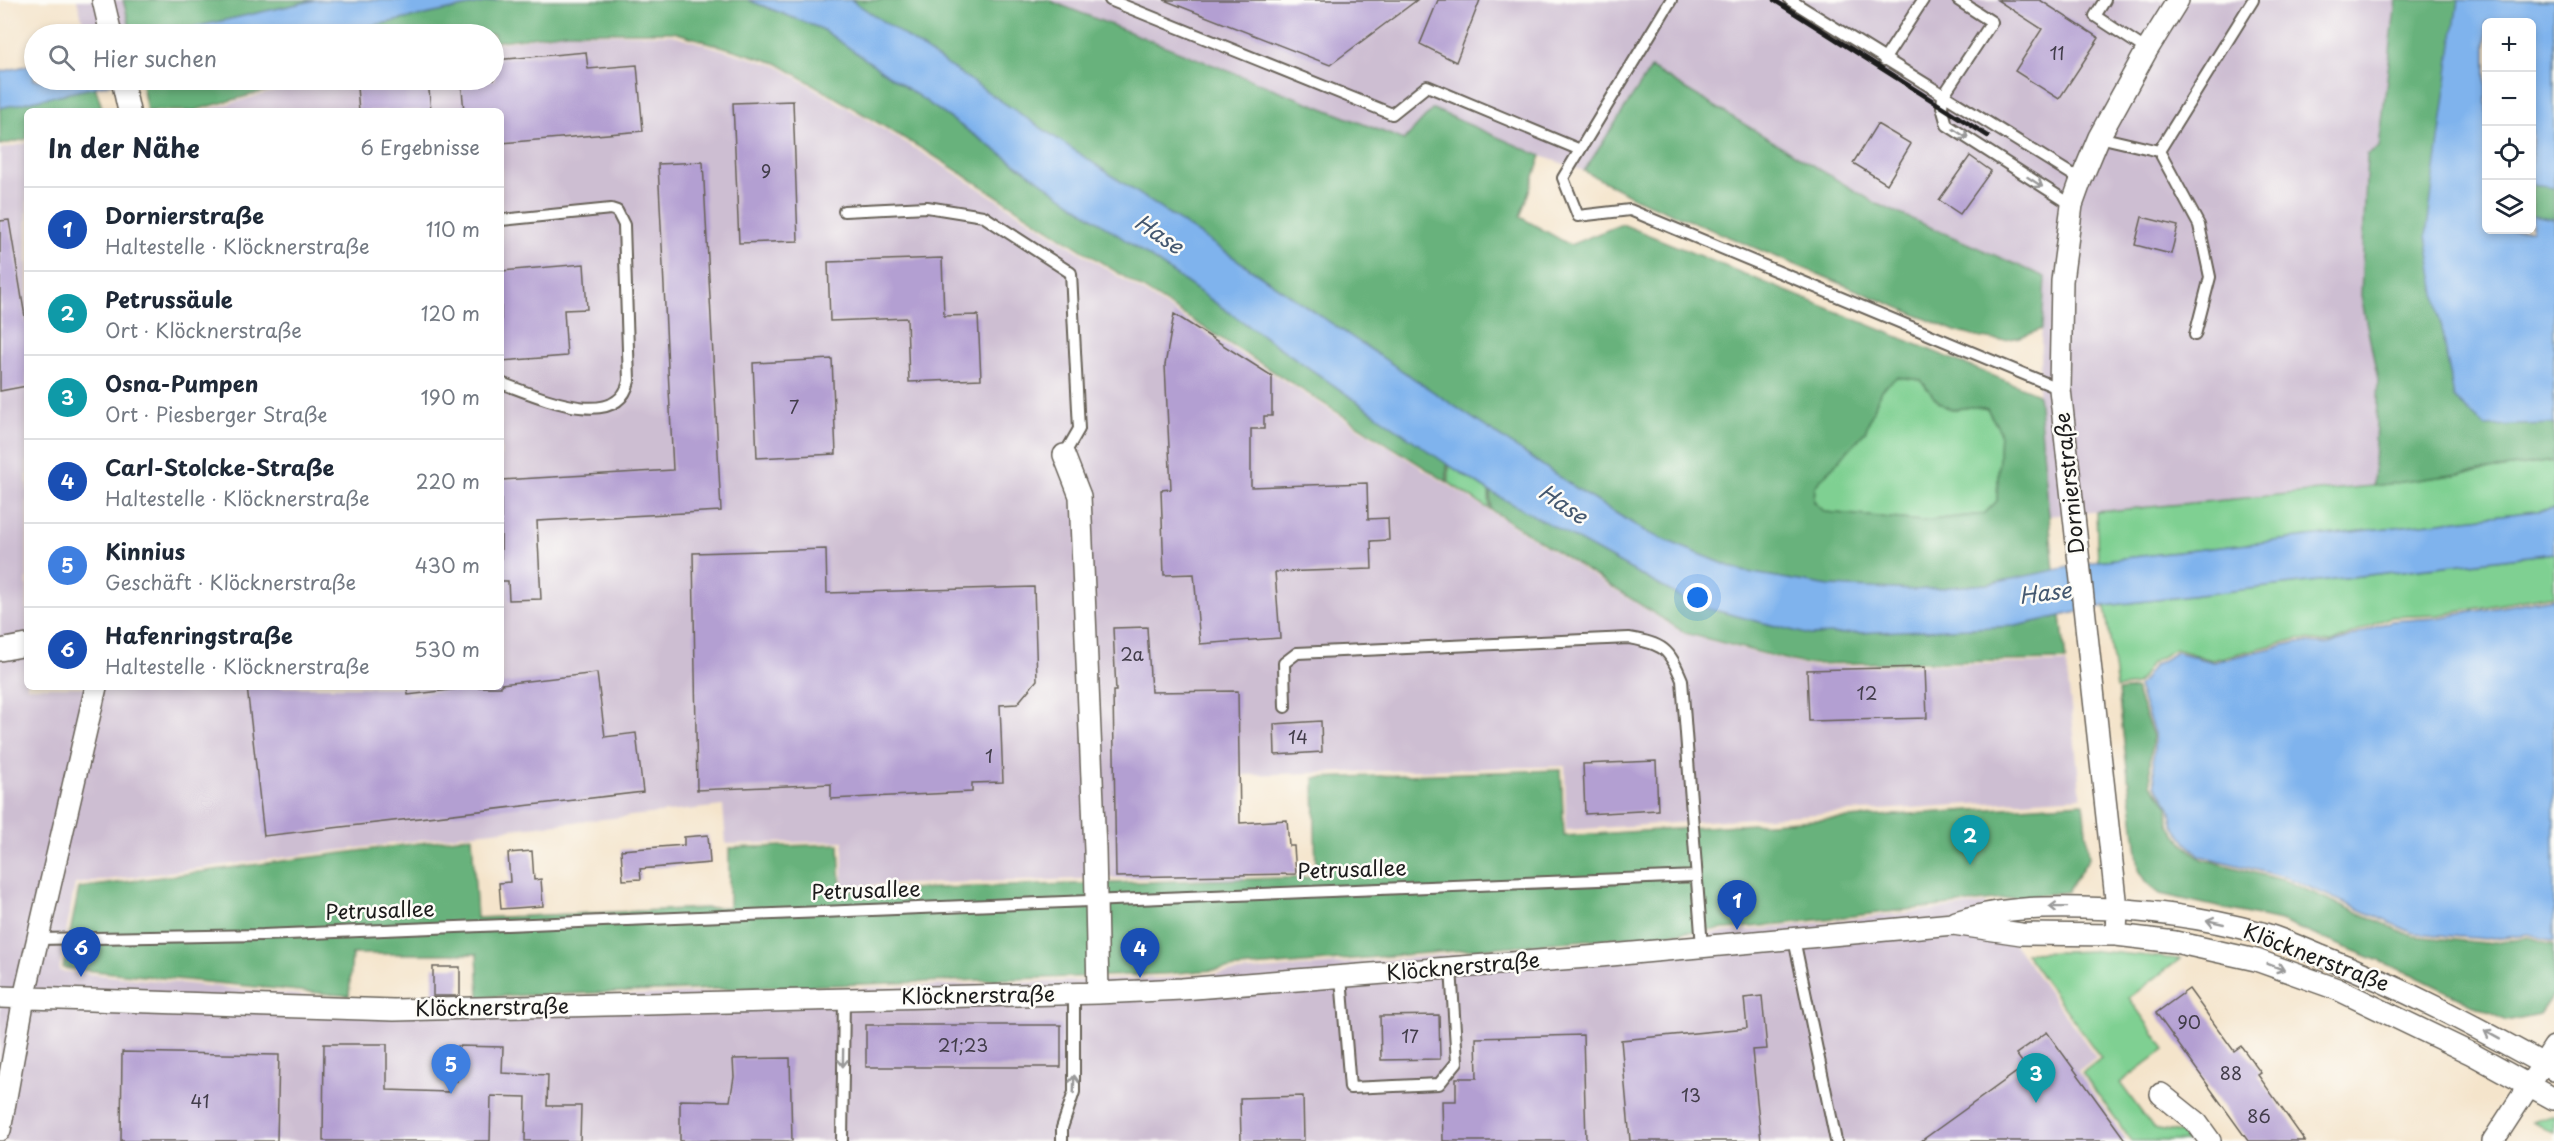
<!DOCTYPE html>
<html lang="de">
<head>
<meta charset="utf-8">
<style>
  body { margin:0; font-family:"Playpen Sans",sans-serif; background:#f2f2f3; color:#1f2937 }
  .controls { position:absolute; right:18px; top:18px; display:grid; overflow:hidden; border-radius:9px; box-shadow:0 3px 9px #0003 }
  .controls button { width:54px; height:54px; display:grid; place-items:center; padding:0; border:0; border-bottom:2px solid #e0e1e3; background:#fff; color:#1f2937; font:30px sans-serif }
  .you { position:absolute; left:1698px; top:598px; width:21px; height:21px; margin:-15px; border:4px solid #fff; border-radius:50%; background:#1a73e8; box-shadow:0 0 0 9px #1a73e833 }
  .badge { display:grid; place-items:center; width:39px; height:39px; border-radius:50%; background:#b5179e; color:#fff; font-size:20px; font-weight:700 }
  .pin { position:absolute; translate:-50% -50px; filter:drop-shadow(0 2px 3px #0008) }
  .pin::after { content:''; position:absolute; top:32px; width:21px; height:18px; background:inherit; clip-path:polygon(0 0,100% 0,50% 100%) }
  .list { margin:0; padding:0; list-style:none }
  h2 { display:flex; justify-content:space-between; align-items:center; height:78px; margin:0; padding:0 24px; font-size:26px }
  h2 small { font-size:20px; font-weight:400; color:#747a83 }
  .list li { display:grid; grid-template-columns:39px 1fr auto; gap:18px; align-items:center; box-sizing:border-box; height:84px; padding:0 24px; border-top:2px solid #e0e1e3 }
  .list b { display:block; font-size:22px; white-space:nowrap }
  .list p { margin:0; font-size:20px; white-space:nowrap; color:#747a83 }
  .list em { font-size:20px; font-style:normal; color:#747a83 }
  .icon { flex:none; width:33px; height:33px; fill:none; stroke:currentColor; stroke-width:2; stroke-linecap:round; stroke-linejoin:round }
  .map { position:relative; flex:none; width:2554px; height:1141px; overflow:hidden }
  .search { position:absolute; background:#fff; box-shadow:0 3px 9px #0003; left:24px; top:24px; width:480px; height:66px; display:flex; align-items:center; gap:15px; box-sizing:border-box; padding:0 21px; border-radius:33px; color:#747a83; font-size:22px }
  .panel { position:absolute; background:#fff; box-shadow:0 3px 9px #0003; left:24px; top:108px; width:480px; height:582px; border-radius:9px }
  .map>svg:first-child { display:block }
  .industrial { fill:#cdbed2 }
  .green { fill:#7fd092; stroke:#4e7657; stroke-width:1.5 }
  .forest { fill:#67b27c; stroke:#42674c; stroke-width:1.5; fill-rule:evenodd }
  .water { fill:#7fb3ed; stroke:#4e6884; stroke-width:1.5 }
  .building { fill:#b39fd2 }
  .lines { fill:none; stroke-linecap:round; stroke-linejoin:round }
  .service-casing { stroke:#686259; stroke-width:14 }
  .minor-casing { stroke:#686259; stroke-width:24 }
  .service { stroke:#fff; stroke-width:10 }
  .minor { stroke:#fff; stroke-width:21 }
  .rail { stroke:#1c1c1c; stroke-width:4.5 }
  .oneway { stroke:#999 }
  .labels { text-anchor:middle; stroke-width:5; stroke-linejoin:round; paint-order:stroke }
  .number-label { font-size:18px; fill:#423d4a }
  .street-label { font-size:21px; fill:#1c1c1c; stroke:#fdfcf7 }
  .water-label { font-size:22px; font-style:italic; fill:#445870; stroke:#fdfcf7 }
</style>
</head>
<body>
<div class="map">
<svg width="2554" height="1141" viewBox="0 0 2554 1141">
  <rect width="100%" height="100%" fill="#fdfcf7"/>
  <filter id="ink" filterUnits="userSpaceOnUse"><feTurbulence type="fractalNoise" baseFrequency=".0167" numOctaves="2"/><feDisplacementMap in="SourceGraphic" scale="12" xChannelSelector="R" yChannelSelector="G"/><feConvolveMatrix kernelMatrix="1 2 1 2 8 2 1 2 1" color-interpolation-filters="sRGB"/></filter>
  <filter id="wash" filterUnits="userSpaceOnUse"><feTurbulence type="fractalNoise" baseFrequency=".008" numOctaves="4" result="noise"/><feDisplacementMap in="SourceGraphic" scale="24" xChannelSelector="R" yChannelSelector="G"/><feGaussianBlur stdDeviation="1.35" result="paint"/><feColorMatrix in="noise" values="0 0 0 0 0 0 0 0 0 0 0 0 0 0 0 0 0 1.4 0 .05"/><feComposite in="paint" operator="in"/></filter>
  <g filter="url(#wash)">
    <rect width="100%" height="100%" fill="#f4e4cb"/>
    <path class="industrial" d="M77 0H123L132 34H86Z
      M1048 0H2396L2379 148 2367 155 2361 296 2378 380 2373 486 2049 516 2038 394 2045 277 1877 204 1651 69 1584 171 1541 156 1433 109 1404 140Z
      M566 33 673 35 777 66 934 160 1684 634 1805 666 2066 663 2081 797 1566 830 1565 766 1243 775 1244 879 1115 878 843 886V841L726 844 723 806 475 833 75 884 59 971 350 1000H478L1165 978 1763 929 1985 904 2096 1057 2078 1071 2127 1141H0V149L27 143V687H501V111H202L315 80H494V44Z"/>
    <path class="green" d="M1896 377 1921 380C1930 392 1941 411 1958 409 1971 407 1973 406 1987 409L2000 431 1997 501 1984 514 1922 521 1825 512 1814 502 1815 486 1865 432 1881 390Z
      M2554 461V509L2098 561 2096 512 2373 486Z
      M1449 465 1489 491V509L1449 483Z
      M2554 553V595L2438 615 2390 617 2331 643 2297 639 2212 660 2175 649 2151 663 2136 685 2117 688 2105 606Z
      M2096 951 2180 959 2129 998 2165 1049 2120 1083 2153 1128 2181 1133 2187 1141H2132L2082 1073 2101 1058 2025 953Z
      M2554 1115V1132L2532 1122Z"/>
    <path class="forest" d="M123 0H316L163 34H132Z
      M498 0H748L822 29 1447 464V482L934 156 777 63 674 32H567L494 42V34H331Z
      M851 0H1048L1404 140 1433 109 1541 156 1520 217 1570 245 1622 224 2038 394 2054 571 1988 584 1915 590 1829 586 1741 571 1648 533 1588 496ZM1897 377 1921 380C1930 392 1941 411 1958 409 1971 407 1973 406 1987 409L2000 431 1997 501 1984 514 1922 521 1825 512 1814 502 1815 486 1865 432 1881 390Z
      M2396 0H2554V461L2373 486 2378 380 2361 296 2367 155 2379 148ZM2486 22H2532V230H2486Z
      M1651 68 1877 204 2045 277 2042 329C2003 345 1994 342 1955 331L1635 198 1584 171Z
      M141 80H306L192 111H147Z
      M95 86 103 111H27V139L0 145V108Z
      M1490 491 1695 605 1810 635 2016 626 2061 616 2066 660 1804 664 1685 633 1491 510Z
      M2135 689 2153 736 2150 759 2151 784 2168 806 2169 824 2183 844 2202 859 2286 881 2412 936 2486 943 2529 937 2554 945V994L2540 1014 2506 1021 2411 974 2280 921 2160 894 2148 884 2139 870 2118 691Z
      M1561 770 1564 836 2083 803 2089 858 2067 892 1763 926 1165 974 479 997 477 954H352L349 996 63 968 79 888 472 836 477 918 729 907V848L839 844 841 891 1316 877 1314 778Z"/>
    <path class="water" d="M316 0H498L331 34H163Z
      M748 0H851L1588 496 1648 533 1741 571 1829 586 1915 590 1988 584 2098 561 2554 509V553L2105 606 2016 626 1810 635 1695 605 1489 491 1447 464 822 29Z
      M2458 0H2554V188L2532 185V22H2486V230H2532V215L2554 219V424L2485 426 2454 398 2426 236Z
      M34 64V80H128L0 108V72Z
      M2554 598V942L2529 934 2486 939 2413 933 2288 878 2201 856 2186 843 2173 824 2170 807 2155 785 2153 758 2155 736 2138 687 2154 665 2177 652 2213 662 2297 642 2330 645 2391 621 2436 618Z"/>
    <g id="blocks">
      <path class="building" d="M1164 0H1417L1330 65Z
        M1438 0H1480L1456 62 1420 44Z
        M1997 0H2040L2099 38 2059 99 2015 71 2042 29Z
        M586 52 588 69 637 65 643 131 501 143V111H464L461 80H494V60Z
        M428 80 431 111H359L357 87Z
        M793 101 798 241 739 243 733 103Z
        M1877 124 1911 144 1887 184 1853 163Z
        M1970 156 1991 171 1960 214 1939 200Z
        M703 162 721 511 537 521 541 599 509 600 508 581H501V480L673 470 658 164Z
        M2142 217 2178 226 2171 254 2135 245Z
        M9 220 27 329V386L0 391V221Z
        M942 258 944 316 978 315 981 379 909 382 907 318 830 321 828 262Z
        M584 264 587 309 564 310 567 356 501 361V271Z
        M1174 314 1272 376V416H1264V429H1251V487L1367 483 1368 519 1388 518 1389 540 1371 541 1372 569 1275 572 1280 638 1200 644 1194 574 1164 575 1161 490 1171 489 1165 365Z
        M832 359 836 454 757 458 753 363Z
        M826 549 827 593 1034 587 1037 680 1017 704 1000 705 1003 782 972 783V792L831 799V784L697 790 693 553Z
        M1147 627 1151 692 1238 691 1240 823 1287 820 1289 846H1294L1296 874 1116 877 1113 691H1116L1113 628Z
        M1925 667 1927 718 1809 721 1807 670Z
        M597 673 605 737 636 733 643 792 264 836 247 687H407L408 695 475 687H501V684Z
        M1321 721 1322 752 1275 755 1274 724Z
        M1656 761 1658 810 1585 814 1583 764Z
        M708 835 710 863 640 869 641 879 623 880 621 850 684 845V837Z
        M532 851 534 880 541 879 543 906 501 909 499 883 510 882 508 853Z
        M433 967H460V996H433Z
        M2189 989 2234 1051 2241 1046 2261 1073 2258 1075 2305 1141H2248L2156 1013Z
        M1762 996 1767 1049 1752 1050 1761 1141H1630L1621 1040 1747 1028 1744 998Z
        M1439 1015 1440 1059 1381 1060 1380 1016Z
        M866 1025H1061V1067H866Z
        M2047 1032 2126 1141H1921L2025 1066 2016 1054Z
        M1583 1035 1586 1141H1443L1442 1101H1456V1078H1477L1476 1038Z
        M324 1044H387V1090L448 1092V1081H457L458 1046 503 1047 502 1073 548 1075 547 1106H581L580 1141H525L526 1097 491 1096 490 1141H323Z
        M122 1052 279 1055 277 1141H121Z
        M790 1058 792 1141H680V1100L730 1101 734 1077 733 1059Z
        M1303 1096 1304 1141H1241L1240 1098Z"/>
    </g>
  </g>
  <g filter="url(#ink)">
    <use href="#blocks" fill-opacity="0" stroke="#686259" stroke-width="1.5"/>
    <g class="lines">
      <g class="service-casing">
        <path id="service" d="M1110 0 1392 114 1427 86 1578 149
          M1671 0 1563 178 1578 216 1630 210 2060 389
          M1790 0 2081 180
          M1958 0 1992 22 1943 96 1942 107 1947 125 2072 205
          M2105 0 2095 16 2147 50
          M1884 60 1923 0
          M2099 137 2159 151 2199 225 2210 277 2195 335
          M2159 151 2253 0
          M844 211 927 207 983 216 1071 273 1079 429 1064 455
          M501 220 611 209 617 211 624 225 629 381C617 434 533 394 501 383
          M1285 707 1284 663 1297 653 1629 638C1663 644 1669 648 1682 680L1702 947
          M38 939 263 935 1696 876
          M1794 939 1836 1141
          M1341 977 1350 1088 1439 1084 1457 1062 1451 968
          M842 1141 844 999
          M1062 1141V1128L1074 1092V993"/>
      </g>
      <g class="minor-casing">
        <path id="minor" d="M103 0 111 34
          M122 80 129 111
          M1064 455 1080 496 1095 850 1098 993
          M0 650 27 645
          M1956 922C1997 908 2039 907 2082 908 2143 909 2203 917 2262 933 2282 939 2302 948 2321 956 2402 987 2478 1028 2554 1070
          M2116 935 2117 908 2060 389 2062 281 2072 205 2081 180 2099 137 2147 50 2178 0
          M0 997 394 1010 1098 993 1182 989 1600 956 1953 924 2021 934 2116 935 2175 942 2256 960 2337 989 2472 1054 2554 1099
          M2161 1094 2197 1123 2210 1141
          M0 1130 24 998 96 687
          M2493 1141 2554 1047"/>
      </g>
      <use href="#service" class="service"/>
      <use href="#minor" class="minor"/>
      <path class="rail" d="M1774 0 1988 136"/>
    </g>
    <defs><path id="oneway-shaft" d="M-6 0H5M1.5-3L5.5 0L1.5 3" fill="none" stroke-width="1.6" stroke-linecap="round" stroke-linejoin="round" transform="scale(1.5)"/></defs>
    <g class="oneway">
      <use href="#oneway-shaft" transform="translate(1961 134) rotate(33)"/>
      <use href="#oneway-shaft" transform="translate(2035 182) rotate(33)"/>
      <use href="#oneway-shaft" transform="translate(2058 907) rotate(-179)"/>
      <use href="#oneway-shaft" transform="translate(2215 922) rotate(-167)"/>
      <use href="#oneway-shaft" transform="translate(2276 967) rotate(20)"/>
      <use href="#oneway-shaft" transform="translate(2492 1035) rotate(-151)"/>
      <use href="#oneway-shaft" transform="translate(843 1058) rotate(91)"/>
      <use href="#oneway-shaft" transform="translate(1074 1084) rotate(-88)"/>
    </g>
  </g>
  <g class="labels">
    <g class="number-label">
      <text x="2057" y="60">11</text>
      <text x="766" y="178">9</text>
      <text x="794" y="414">7</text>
      <text x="1132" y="661">2a</text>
      <text x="1867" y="700">12</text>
      <text x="1298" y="744">14</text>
      <text x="989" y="763">1</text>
      <text x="2189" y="1029">90</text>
      <text x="1410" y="1043">17</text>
      <text x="963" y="1052">21;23</text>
      <text x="2231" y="1080">88</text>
      <text x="1691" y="1102">13</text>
      <text x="200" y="1108">41</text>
      <text x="2259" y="1123">86</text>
    </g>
    <g class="street-label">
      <text transform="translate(2070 483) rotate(-96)" y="7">Dornierstraße</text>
      <text transform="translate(1352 870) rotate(-2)" y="7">Petrusallee</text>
      <text transform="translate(866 891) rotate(-2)" y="7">Petrusallee</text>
      <text transform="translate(380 911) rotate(-2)" y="7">Petrusallee</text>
      <text transform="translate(2316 958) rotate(21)" y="7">Klöcknerstraße</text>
      <text transform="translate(1463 967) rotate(-5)" y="7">Klöcknerstraße</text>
      <text transform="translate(978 996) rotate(-1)" y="7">Klöcknerstraße</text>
      <text transform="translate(492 1008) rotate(-1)" y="7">Klöcknerstraße</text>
    </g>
    <g class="water-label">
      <text transform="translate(1159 234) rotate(34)" y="8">Hase</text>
      <text transform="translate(1563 504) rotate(34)" y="8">Hase</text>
      <text transform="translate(2045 593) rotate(-7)" y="8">Hase</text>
    </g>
  </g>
</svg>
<div class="controls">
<button>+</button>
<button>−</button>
<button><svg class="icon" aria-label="locate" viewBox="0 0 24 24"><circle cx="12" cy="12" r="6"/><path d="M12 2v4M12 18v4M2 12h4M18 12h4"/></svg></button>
<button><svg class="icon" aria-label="layers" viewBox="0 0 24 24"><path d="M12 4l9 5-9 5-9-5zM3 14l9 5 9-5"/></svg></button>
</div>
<div class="you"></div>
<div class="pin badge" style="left:1737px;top:930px;background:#1a4fb4">1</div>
<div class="pin badge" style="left:1970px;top:865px;background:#0f9aa8">2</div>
<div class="pin badge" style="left:2036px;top:1103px;background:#0f9aa8">3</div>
<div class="pin badge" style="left:1140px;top:978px;background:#1a4fb4">4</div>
<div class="pin badge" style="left:451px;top:1094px;background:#3f7fe0">5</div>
<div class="pin badge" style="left:81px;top:977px;background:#1a4fb4">6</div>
<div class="search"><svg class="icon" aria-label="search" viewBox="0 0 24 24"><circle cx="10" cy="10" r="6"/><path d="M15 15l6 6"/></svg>Hier suchen</div>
<section class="panel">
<h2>In der Nähe<small>6 Ergebnisse</small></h2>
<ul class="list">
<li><span class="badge" style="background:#1a4fb4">1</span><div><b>Dornierstraße</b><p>Haltestelle · Klöcknerstraße</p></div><em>110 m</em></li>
<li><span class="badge" style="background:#0f9aa8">2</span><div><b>Petrussäule</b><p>Ort · Klöcknerstraße</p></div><em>120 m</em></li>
<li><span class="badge" style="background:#0f9aa8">3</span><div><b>Osna-Pumpen</b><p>Ort · Piesberger Straße</p></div><em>190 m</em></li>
<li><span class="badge" style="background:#1a4fb4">4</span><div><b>Carl-Stolcke-Straße</b><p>Haltestelle · Klöcknerstraße</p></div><em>220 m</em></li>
<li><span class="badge" style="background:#3f7fe0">5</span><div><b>Kinnius</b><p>Geschäft · Klöcknerstraße</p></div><em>430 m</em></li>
<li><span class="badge" style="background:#1a4fb4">6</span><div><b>Hafenringstraße</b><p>Haltestelle · Klöcknerstraße</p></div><em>530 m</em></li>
</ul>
</section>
</div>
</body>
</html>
